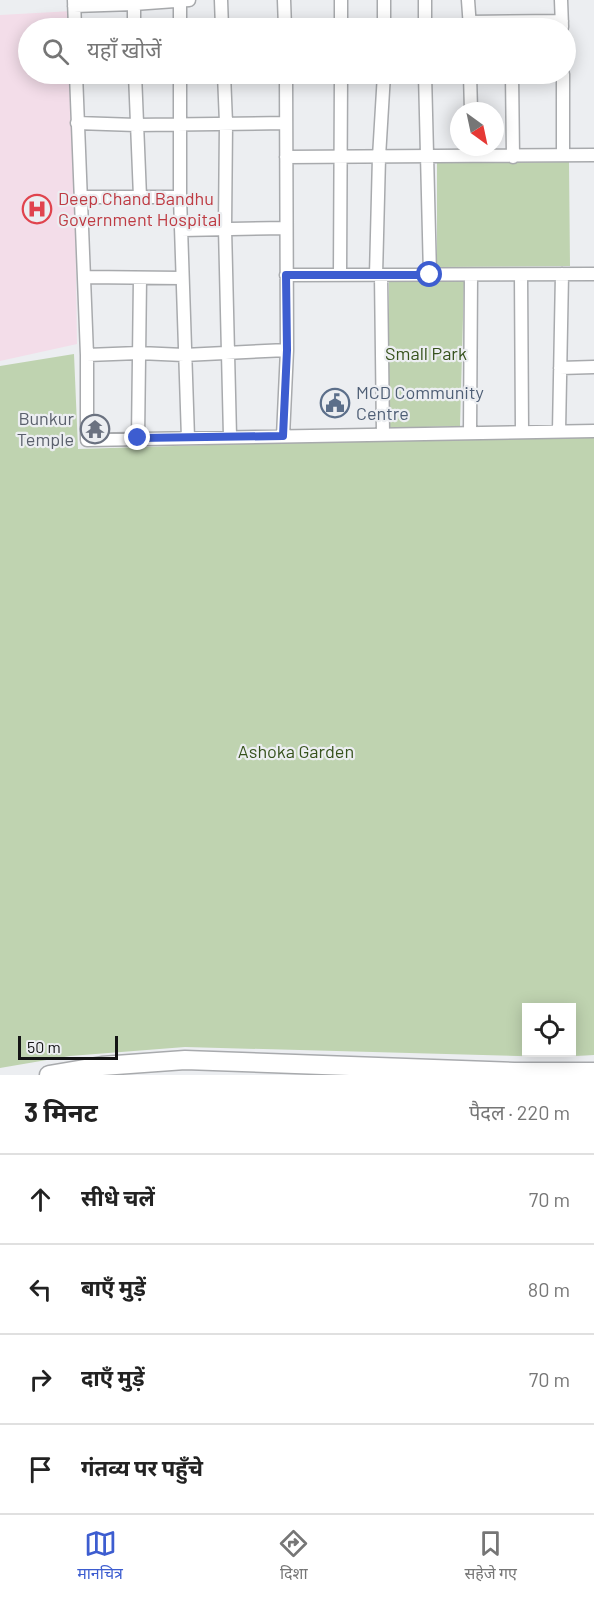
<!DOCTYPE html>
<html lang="hi">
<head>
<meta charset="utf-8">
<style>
  body { margin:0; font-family:Barlow,"Noto Sans Devanagari",sans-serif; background:#f6f6f6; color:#222 }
  .controls { position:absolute; right:18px; bottom:18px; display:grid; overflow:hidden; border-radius:0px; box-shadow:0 3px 15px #0003 }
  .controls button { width:54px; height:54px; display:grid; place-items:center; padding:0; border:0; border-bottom:2px solid #e0e0e0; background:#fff; color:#222; font:30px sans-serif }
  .compass { position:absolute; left:450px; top:102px; width:54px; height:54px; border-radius:50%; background:#fff; box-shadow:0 3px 15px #0003; rotate:147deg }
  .scale { position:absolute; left:18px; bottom:15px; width:100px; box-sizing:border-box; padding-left:6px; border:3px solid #141415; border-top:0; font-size:16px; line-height:21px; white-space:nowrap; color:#141415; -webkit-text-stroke:4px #eceef1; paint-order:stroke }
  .stop { position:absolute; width:18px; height:18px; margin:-14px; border:4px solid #3d5dd0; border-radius:50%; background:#fff }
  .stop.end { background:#3d5dd0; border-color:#fff; box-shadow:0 2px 6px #0008 }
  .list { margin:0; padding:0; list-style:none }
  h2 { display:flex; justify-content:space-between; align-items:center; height:78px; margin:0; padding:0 24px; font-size:26px }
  h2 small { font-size:20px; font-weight:400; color:#767676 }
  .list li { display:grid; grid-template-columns:39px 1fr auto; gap:18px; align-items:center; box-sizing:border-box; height:90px; padding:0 24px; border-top:2px solid #e0e0e0 }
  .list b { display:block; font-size:22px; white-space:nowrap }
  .list em { font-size:20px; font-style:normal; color:#767676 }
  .icon { flex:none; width:33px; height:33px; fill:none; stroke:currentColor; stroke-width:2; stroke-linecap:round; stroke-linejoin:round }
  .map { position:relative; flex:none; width:594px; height:1075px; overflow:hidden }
  .search { position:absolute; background:#fff; box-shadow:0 3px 15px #0003; left:18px; right:18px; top:18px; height:66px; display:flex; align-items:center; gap:15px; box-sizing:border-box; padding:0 21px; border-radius:33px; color:#767676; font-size:22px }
  .sheet { height:438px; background:#fff }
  nav { display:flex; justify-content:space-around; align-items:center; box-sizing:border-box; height:84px; border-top:2px solid #e0e0e0; background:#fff; font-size:16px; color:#767676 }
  nav a { display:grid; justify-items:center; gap:3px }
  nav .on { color:#3d5dd0 }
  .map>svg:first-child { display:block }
  .medical { fill:#f3dde9 }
  .green { fill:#bfd3b0; fill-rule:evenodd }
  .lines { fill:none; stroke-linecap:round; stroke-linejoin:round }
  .street-casing { stroke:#a8aaad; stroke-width:15 }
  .secondary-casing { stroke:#a8aaad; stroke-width:21 }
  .street { stroke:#fff; stroke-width:12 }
  .secondary { stroke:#fff; stroke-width:18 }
  .route { stroke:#3d5dd0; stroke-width:8 }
  .labels { text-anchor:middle; stroke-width:4.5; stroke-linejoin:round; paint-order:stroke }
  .health-label { font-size:18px; fill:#be3a42; stroke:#eceef1; text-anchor:start }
  .park-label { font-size:18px; fill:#36521c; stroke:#eceef1 }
  .service-label { font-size:18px; fill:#4e5e75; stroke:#eceef1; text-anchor:start }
  .worship-label { font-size:18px; fill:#5b616d; stroke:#eceef1; text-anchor:end }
</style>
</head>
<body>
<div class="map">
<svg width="594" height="1075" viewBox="0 0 594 1075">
  <rect width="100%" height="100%" fill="#eceef1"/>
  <path class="medical" d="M72 11V28H28V74H73L77 344 0 361V15Z"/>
  <path class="green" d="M569 162 570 266 437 267V163Z
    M464 281 460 426 389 428V282Z
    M74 354 78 449 594 433V1055L559 1057 185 1047 70 1056 0 1068V366ZM526 1008H572V1052H526Z"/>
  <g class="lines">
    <g class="street-casing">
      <path id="street" d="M74 0 75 28
        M221 0 222 28
        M284 0 285 28
        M384 0V28
        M468 0 470 28
        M561 0 562 27
        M180 2V28
        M134 4V28
        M74 6 134 4 189 0
        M469 22 562 21
        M341 28V0
        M425 28V0
        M76 74 87 355V440L594 431
        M135 74 140 197
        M180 74V197L188 438
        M224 74 226 123 225 228 230 436
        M425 74 430 275
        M470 74 471 111
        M512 74 513 157
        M563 74V155
        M77 123 136 125 286 123
        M286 157 594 155
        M81 197H180
        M181 230 286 228
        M286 275 594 274
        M340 275 341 74
        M376 275 379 157 384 74
        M381 275 383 434
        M521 275 522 431
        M84 277 182 278
        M87 355 139 353 184 355 287 350
        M560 368 594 367
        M559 431 562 274
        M470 433 471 275
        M283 436 287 350 286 74
        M138 438 140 278"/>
    </g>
    <g class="secondary-casing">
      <path id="secondary" d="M49 1075 102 1066 185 1060 514 1072H594"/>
    </g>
    <use href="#street" class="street"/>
    <use href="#secondary" class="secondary"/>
  </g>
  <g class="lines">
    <path class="route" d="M138 438 283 436 287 350 286 275H430"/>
  </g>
  <defs>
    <g id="hospital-ring" transform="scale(1.5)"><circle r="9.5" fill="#eceef1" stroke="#e0444e" stroke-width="1.5"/><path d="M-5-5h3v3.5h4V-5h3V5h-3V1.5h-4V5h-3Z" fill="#e0444e"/></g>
    <g id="civic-ring" transform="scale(1.5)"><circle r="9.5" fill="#eceef1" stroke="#5c6f8a" stroke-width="1.5"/><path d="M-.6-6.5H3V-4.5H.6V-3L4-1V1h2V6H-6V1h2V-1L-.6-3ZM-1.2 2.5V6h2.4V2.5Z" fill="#5c6f8a"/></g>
    <g id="temple-ring" transform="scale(1.5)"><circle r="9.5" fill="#eceef1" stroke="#6b7280" stroke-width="1.5"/><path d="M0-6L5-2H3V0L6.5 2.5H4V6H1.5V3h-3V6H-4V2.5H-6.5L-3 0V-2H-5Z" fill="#6b7280"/></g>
  </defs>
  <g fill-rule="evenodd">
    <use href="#hospital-ring" x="37" y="209"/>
    <use href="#civic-ring" x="335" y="403"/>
    <use href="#temple-ring" x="95" y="429"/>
  </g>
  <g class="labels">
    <g class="health-label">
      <text x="58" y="205">Deep Chand Bandhu<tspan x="58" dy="21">Government Hospital</tspan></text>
    </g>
    <g class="park-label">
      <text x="426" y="360">Small Park</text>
      <text x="296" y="758">Ashoka Garden</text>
    </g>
    <g class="service-label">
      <text x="356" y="399">MCD Community<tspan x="356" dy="21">Centre</tspan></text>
    </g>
    <g class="worship-label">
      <text x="74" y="425">Bunkur<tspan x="74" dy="21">Temple</tspan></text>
    </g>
  </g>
</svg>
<div class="controls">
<button><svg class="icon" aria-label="locate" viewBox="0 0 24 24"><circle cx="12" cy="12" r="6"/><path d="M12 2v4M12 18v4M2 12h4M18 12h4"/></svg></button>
</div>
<svg class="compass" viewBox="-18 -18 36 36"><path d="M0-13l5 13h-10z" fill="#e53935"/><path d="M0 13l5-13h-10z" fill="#767676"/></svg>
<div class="scale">50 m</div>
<div class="stop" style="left:430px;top:275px"></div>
<div class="stop end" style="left:138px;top:438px"></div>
<div class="search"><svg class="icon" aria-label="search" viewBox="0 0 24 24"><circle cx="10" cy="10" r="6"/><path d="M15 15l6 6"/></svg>यहाँ खोजें</div>
</div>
<section class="sheet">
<h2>3 मिनट<small>पैदल · 220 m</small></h2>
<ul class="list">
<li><svg class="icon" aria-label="ahead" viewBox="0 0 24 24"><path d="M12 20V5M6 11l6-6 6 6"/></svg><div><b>सीधे चलें</b></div><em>70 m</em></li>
<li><svg class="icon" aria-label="left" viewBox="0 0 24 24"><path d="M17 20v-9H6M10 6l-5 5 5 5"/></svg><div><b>बाएँ मुड़ें</b></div><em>80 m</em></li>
<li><svg class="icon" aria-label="right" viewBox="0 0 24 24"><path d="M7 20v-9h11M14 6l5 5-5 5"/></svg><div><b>दाएँ मुड़ें</b></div><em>70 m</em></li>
<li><svg class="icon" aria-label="arrive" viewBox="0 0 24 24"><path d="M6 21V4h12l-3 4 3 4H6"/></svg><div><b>गंतव्य पर पहुँचे</b></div></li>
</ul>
</section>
<nav>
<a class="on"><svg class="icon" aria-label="map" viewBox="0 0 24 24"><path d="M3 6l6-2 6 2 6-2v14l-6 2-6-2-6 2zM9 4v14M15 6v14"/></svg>मानचित्र</a>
<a><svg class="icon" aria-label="directions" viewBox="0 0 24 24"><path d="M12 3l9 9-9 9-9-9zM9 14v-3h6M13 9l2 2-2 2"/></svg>दिशा</a>
<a><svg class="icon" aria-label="saved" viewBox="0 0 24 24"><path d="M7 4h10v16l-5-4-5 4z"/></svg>सहेजे गए</a>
</nav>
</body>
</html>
